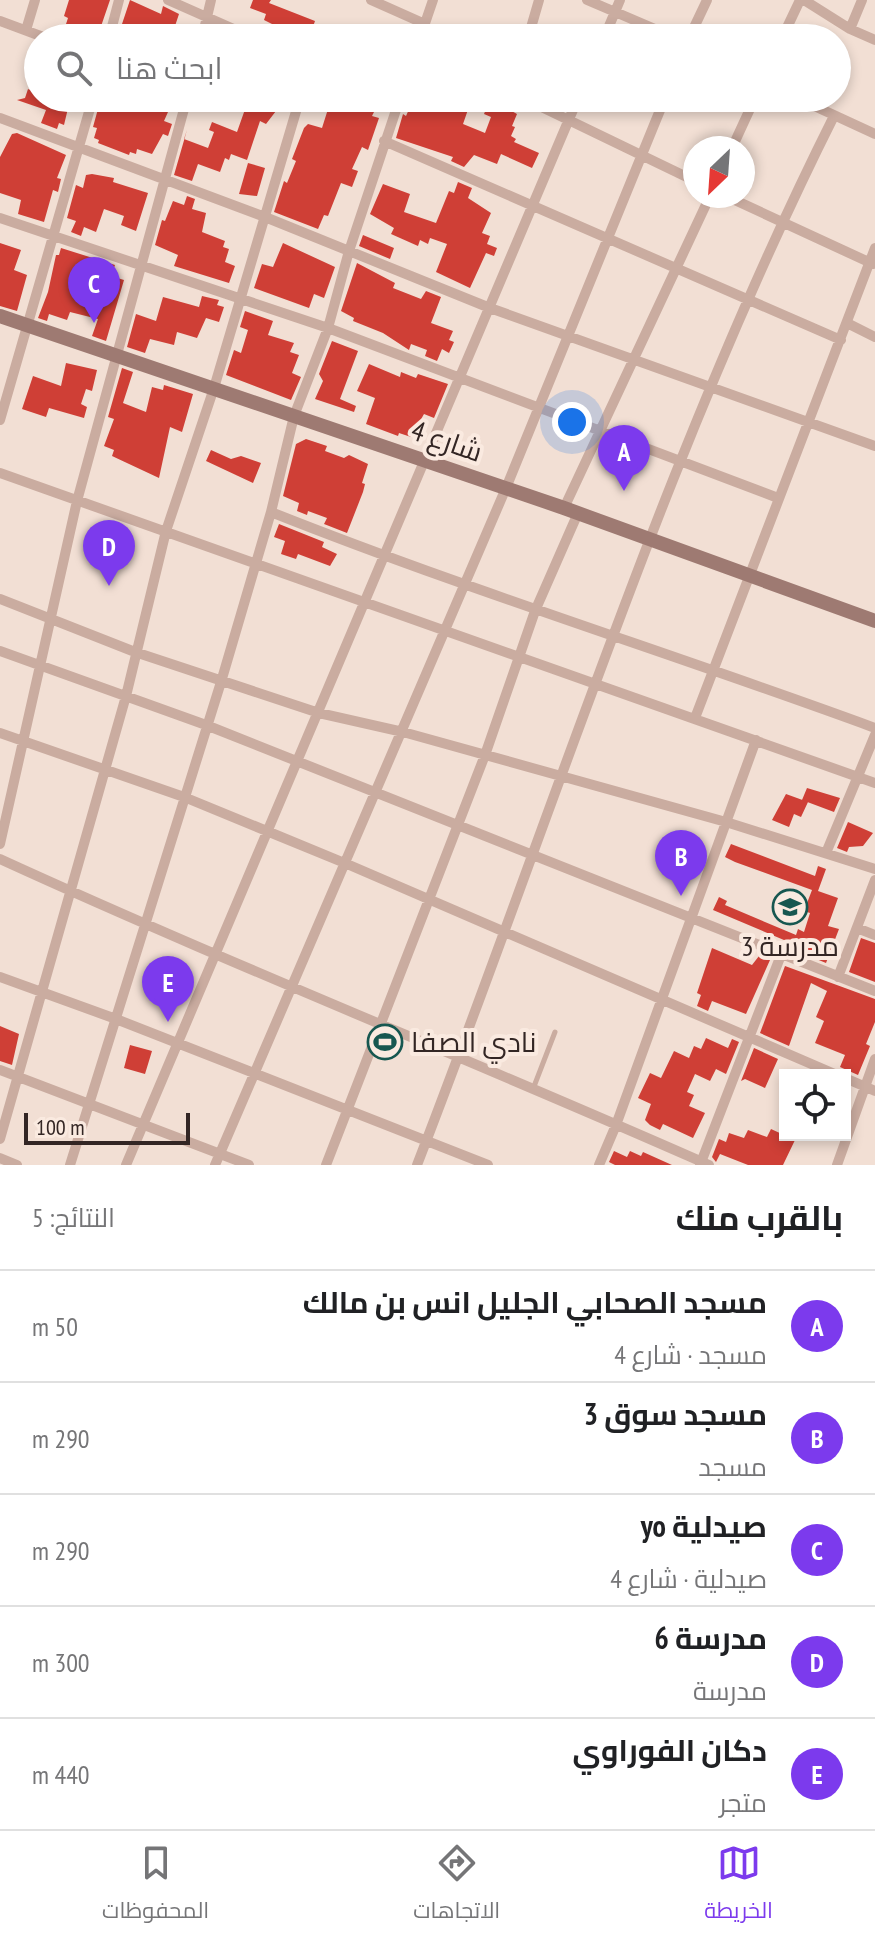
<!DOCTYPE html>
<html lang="ar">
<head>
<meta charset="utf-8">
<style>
  body { margin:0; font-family:"PT Sans Narrow",Cairo,sans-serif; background:#f2f2f2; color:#202124; direction:rtl }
  .controls { position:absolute; right:24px; bottom:24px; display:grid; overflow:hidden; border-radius:0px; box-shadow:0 4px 12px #0003 }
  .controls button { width:72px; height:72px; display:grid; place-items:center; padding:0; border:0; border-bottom:2px solid #e0e0e0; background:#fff; color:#202124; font:40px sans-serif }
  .compass { position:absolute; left:683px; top:136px; width:72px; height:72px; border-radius:50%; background:#fff; box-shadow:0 4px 12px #0003; rotate:205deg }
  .scale { position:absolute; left:24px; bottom:20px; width:166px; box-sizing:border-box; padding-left:8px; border:4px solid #332624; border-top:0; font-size:22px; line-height:28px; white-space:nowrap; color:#332624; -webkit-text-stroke:6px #faeae0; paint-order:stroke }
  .you { position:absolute; left:572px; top:422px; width:28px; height:28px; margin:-20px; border:6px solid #fff; border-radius:50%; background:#1a73e8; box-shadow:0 0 0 12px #1a73e833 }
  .badge { display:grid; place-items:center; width:52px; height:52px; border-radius:50%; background:#7c3aed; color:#fff; font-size:26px; font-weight:700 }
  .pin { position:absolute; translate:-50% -66px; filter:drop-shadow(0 2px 4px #0008) }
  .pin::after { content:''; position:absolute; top:42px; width:28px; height:24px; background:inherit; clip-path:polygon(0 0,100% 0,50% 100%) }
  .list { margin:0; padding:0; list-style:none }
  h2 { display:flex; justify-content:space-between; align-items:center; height:104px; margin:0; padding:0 32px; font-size:34px }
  h2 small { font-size:26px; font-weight:400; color:#757577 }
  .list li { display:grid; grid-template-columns:52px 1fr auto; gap:24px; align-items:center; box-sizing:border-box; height:112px; padding:0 32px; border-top:2px solid #e0e0e0 }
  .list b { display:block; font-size:30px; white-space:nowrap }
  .list p { margin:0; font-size:26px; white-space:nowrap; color:#757577 }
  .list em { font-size:26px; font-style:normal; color:#757577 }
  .icon { flex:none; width:44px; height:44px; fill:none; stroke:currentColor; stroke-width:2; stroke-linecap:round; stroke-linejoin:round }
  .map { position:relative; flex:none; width:875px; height:1165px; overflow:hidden; direction:ltr }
  .search { position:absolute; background:#fff; box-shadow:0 4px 12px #0003; left:24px; right:24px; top:24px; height:88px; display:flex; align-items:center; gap:20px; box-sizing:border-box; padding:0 28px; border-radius:44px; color:#757577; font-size:30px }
  .sheet { height:664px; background:#fff }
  nav { display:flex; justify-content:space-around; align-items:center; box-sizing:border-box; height:112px; border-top:2px solid #e0e0e0; background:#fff; font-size:22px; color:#757577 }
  nav a { display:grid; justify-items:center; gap:4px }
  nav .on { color:#7c3aed }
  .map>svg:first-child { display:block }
  .building { fill:#cf3f36 }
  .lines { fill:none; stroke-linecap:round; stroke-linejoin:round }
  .lane { stroke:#caaca0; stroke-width:5 }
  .street { stroke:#caaca0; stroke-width:10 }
  .secondary { stroke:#9e7a72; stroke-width:14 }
  .labels { text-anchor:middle; stroke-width:8; stroke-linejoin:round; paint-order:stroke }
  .street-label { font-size:28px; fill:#332624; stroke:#faeae0 }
  .poi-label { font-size:28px; fill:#332624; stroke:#faeae0 }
</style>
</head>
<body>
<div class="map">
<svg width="875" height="1165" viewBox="0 0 875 1165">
  <rect width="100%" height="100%" fill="#f2dfd4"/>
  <path class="building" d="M69 0H110L97 38 79 34 78 38H67L72 25 66 24 68 18 64 16Z
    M130 0 161 14 163 6 179 14 175 26 194 38H169L150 32 148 36 121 27Z
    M253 0H271L269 3 315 21 309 38 301 35 289 38 271 31 274 25 264 20 266 14 250 8Z
    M28 89 38 93V98L70 100 64 125 59 123 57 129 41 123 46 110 17 100 25 98Z
    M101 98H147L156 102 154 106 168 112 164 121 172 124 168 136 163 134 152 154 137 149 136 154 130 152 129 155 98 143 99 140 94 138 97 128 93 127Z
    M249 98H274L270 108 276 111 266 124 260 121 247 160 231 154 229 160 225 158 220 172 198 164 192 181 174 175 187 130 184 139 208 148 214 132 209 130 212 122 237 132Z
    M324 98 346 103 347 100 374 112 372 116 379 118 368 150 362 147 352 169 358 171 352 187 341 183 328 216 324 215 318 229 274 212 284 181 287 183 296 161 292 159 304 128 308 124 322 128 328 109 321 106Z
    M414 98 471 101 463 124 485 133 491 117 484 114 490 99 501 105 517 114 512 126 515 127 511 136 516 139 514 142 539 153 532 168 501 154 497 164 474 155 464 167 451 161 453 157 396 138 403 114 406 116Z
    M17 133 66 155 57 178 61 179 58 192 53 190 44 222 18 214 21 200 0 193V157L12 134Z
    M248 163 265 168 257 196 239 194Z
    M92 174 114 178 113 182 148 193 136 231 121 225 124 216 104 209 96 232 84 227 81 236 71 232 76 221 67 218 76 185 83 188 86 175Z
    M458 182 472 188 468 198 491 213 482 233 490 236 487 244 497 248 494 256 486 253 470 288 436 272 447 244 430 238 428 244 420 240 418 246 391 234 394 228 370 214 383 184 410 194 404 212 436 223 449 191 454 193Z
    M187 196 195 199 192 209 206 213 202 232 225 241 223 247 229 249 225 262 235 266 229 283 174 266 178 255 155 245 162 220 165 221 173 201 184 205Z
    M363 235 394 248 390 259 359 246Z
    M0 243 21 250 14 270 27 275 17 311 0 306Z
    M283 243 335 267 324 298 314 294 309 308 254 288 262 264 273 267Z
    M61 248 115 265 111 276 124 280 106 341 92 336 98 319 70 312 67 320 49 314 47 321 38 318 48 292 56 255H59Z
    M357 263 395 283 393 288 421 299 426 291 441 297 431 323 453 331 449 340 454 342 449 353 442 349 437 361 425 356 427 350 411 344 409 350 383 333 353 321 354 318 341 311Z
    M202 296 219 300 217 305 224 307 219 322 206 318 197 338 177 332 174 345 150 339 145 353 127 347 136 314 156 321 163 297 199 307Z
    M245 311 273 321 268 335 294 343 290 352 299 355 292 373 301 377 291 400 226 375 234 350 241 353 248 330 240 327Z
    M332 341 358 351 340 399 356 406 354 412 315 399 323 381 319 374Z
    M66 363 97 370 92 391 86 389 81 404 87 407 84 418 49 408 46 417 22 409 33 376 61 386Z
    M369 364 400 377 401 372 416 378 418 374 448 384 434 418 424 414 411 437 399 433 398 436 366 424 375 398 357 391Z
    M122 368 133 372 123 403 146 412 152 387 163 390 164 385 193 394 182 432 170 427 159 478 112 456 114 450 104 446 114 419 108 417Z
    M306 439 327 446 325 451 344 458 349 455 368 464 362 483 365 484 363 492 347 533 324 524 327 518 308 511 307 515 297 511 299 503 283 496 296 444Z
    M211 450 231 459 241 456 261 463 253 483 206 461Z
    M279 524 324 542 322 547 337 554 330 566 298 554 296 559 281 554 285 541 274 537Z
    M807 788 840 798 834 812 802 800Z
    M786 794 808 802 801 817 794 814 789 827 772 820Z
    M848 822 873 833 863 846 849 847 847 852 837 848Z
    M731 844 815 876 818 866 826 869 818 891 838 898 828 926 839 929 826 963 809 956 810 951 713 910 719 897 727 901 725 905 796 935 798 929 804 932 810 913 804 911 812 890 735 862 725 857Z
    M861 938 875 943V982L849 972Z
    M712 948 752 965 759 956 770 960 746 1014 712 1001 708 1011 697 1006 701 995 697 993Z
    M785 966 875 999V1022L866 1044 870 1046 858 1075 840 1067 845 1055 815 1043 824 1021 816 1017 827 991 811 983 789 1046 760 1033Z
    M0 1026 19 1034 12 1065 0 1061Z
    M706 1038 728 1048 732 1039 739 1042 726 1074 716 1069 710 1081 695 1074 687 1092 694 1095 689 1106 705 1113 693 1138 663 1124 660 1130 650 1125 645 1120 651 1104 638 1098 650 1073 661 1078 674 1051 689 1058 694 1046 701 1049Z
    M130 1045 152 1051 145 1074 124 1068Z
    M754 1048 778 1059 765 1088 745 1079 741 1081Z
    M771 1129 795 1140 783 1165H748L720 1154 716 1162 712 1157 719 1139 726 1142 729 1133 744 1138 748 1130 767 1137Z
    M614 1151 627 1157 630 1151 641 1156 643 1152 672 1165H615L609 1162Z"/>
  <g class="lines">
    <path class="lane" d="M533 1089 555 1032"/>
    <path class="street" d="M168 0 254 38
      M371 0 425 24
      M587 0 676 38
      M804 0 850 29 875 40
      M0 21 46 38
      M850 29 862 0
      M26 30 35 0
      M109 38 119 0
      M202 38 211 0
      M420 38 433 0
      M528 38 539 0
      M604 38 620 0
      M689 38 707 0
      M782 38 800 0
      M387 98 398 103
      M523 98 695 181
      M797 98 875 134
      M0 118 265 217 490 308 875 446
      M384 141 841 340
      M732 148 755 98
      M726 196 873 264
      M0 218 328 328 778 498
      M847 323 875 337
      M0 420 93 98
      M0 473 875 783
      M564 508 710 196
      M271 512C470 591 674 654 875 728
      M0 599 135 652 319 713 403 732 726 822 875 869
      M0 651 206 725 875 991
      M695 718 875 248
      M0 733 184 797 347 864 837 1075
      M0 844 77 501 187 98
      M826 853 875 735
      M0 859C234 966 474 1061 709 1165
      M857 928 875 935
      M0 977 116 1019 488 1165
      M838 977 875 880
      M0 1070 249 1165
      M845 1078 875 1091
      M0 1139 126 696 166 531 214 388 300 98
      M0 1158 17 1165
      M70 1165 221 682 271 512 294 416 328 328 349 251 400 98
      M126 1165 578 98
      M215 1165 506 488 665 98
      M326 1165 485 755 535 611 578 513
      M417 1165C553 814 665 453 834 116
      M599 1165 616 1125 756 740
      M700 1165 781 955
      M837 1165 875 1059"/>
    <path class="secondary" d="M0 316 564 508 875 621"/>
  </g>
  <defs>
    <g id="school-ring" transform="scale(1.8)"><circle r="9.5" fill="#faeae0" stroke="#175750" stroke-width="1.5"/><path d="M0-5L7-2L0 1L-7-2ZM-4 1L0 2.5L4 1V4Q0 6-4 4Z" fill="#175750"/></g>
    <g id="stadium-ring" transform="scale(1.8)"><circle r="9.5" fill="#faeae0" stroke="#175750" stroke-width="1.5"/><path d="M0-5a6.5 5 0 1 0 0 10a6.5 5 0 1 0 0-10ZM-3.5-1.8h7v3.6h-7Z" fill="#175750"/></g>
  </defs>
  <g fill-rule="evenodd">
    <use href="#school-ring" x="790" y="907"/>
    <use href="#stadium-ring" x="385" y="1042"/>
  </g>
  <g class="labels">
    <g class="street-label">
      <text transform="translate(447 441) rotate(19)" y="10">شارع 4</text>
    </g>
    <g class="poi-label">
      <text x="790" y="956">مدرسة 3</text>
      <text x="411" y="1052" text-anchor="start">نادي الصفا</text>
    </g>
  </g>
</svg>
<div class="controls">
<button><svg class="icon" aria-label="locate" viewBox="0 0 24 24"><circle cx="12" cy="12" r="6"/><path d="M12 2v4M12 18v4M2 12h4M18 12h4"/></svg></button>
</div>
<svg class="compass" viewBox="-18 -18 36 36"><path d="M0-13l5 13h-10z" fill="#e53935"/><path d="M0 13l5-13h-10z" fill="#757577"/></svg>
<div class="scale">100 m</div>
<div class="you"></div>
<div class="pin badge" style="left:624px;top:491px">A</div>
<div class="pin badge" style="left:681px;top:896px">B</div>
<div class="pin badge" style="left:94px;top:323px">C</div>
<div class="pin badge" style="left:109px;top:586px">D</div>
<div class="pin badge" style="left:168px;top:1022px">E</div>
<div class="search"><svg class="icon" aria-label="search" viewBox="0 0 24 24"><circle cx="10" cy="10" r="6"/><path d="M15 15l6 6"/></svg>ابحث هنا</div>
</div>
<section class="sheet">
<h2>بالقرب منك<small>النتائج: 5</small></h2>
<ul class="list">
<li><span class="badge">A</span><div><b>مسجد الصحابي الجليل انس بن مالك</b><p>مسجد · شارع 4</p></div><em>50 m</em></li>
<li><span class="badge">B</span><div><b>مسجد سوق 3</b><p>مسجد</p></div><em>290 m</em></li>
<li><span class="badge">C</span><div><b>صيدلية yo</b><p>صيدلية · شارع 4</p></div><em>290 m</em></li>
<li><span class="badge">D</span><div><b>مدرسة 6</b><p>مدرسة</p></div><em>300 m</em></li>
<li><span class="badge">E</span><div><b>دكان الفوراوي</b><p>متجر</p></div><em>440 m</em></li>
</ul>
</section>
<nav>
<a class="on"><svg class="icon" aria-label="map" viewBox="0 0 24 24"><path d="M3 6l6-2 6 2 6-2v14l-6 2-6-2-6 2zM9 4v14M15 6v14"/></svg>الخريطة</a>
<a><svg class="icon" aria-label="directions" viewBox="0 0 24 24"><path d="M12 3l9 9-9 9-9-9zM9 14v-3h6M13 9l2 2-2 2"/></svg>الاتجاهات</a>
<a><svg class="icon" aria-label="saved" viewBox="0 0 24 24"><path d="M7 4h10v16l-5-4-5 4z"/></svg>المحفوظات</a>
</nav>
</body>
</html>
